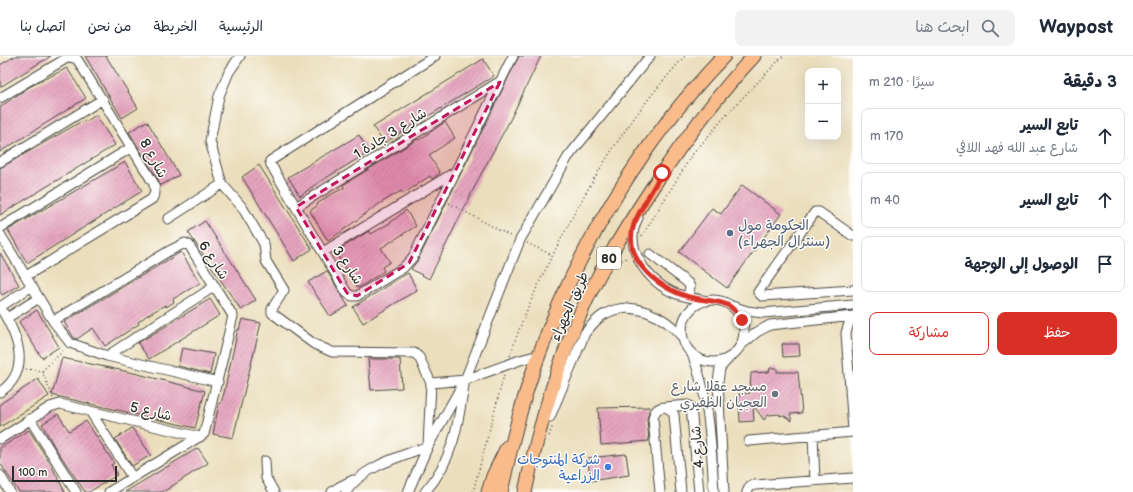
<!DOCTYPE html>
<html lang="ar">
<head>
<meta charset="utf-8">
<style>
  body { margin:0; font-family:"Balsamiq Sans","Playpen Sans Arabic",sans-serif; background:#f2f2f3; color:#1f2937; direction:rtl }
  .controls { position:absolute; right:12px; top:12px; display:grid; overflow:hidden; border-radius:8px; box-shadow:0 4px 16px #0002 }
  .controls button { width:36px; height:36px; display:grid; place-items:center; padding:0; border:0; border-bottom:1px solid #e0e1e3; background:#fff; color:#1f2937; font:20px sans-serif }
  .scale { position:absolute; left:12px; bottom:10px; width:105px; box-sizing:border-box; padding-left:4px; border:2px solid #2b2b2b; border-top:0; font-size:11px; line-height:14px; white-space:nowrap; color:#2b2b2b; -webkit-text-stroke:3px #fdfcf7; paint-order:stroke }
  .stop { position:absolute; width:12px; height:12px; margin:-9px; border:3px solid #d93025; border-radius:50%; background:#fff }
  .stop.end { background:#d93025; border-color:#fff; box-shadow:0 1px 4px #0008 }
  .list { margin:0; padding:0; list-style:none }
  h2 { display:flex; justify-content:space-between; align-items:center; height:52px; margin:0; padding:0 16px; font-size:17px }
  h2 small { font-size:13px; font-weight:400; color:#747a83 }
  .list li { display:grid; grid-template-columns:26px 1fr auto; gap:12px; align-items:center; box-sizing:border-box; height:56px; margin:0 8px 8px; padding:0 8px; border:1px solid #e0e1e3; border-radius:8px }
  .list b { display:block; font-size:15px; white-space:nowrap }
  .list p { margin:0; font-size:13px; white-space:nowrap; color:#747a83 }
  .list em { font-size:13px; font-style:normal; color:#747a83 }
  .actions { display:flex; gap:8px; padding:12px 16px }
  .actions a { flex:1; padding:9px 0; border:1px solid #d93025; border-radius:8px; text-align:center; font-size:14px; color:#d93025 }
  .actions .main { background:#d93025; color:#fff }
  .icon { flex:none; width:22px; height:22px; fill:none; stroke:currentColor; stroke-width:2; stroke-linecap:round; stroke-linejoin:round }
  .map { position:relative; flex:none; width:853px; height:436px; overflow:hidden; direction:ltr }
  header { display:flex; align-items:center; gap:24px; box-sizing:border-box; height:56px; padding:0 20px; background:#fff; border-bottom:1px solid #e0e1e3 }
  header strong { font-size:19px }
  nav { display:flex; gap:22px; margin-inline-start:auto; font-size:14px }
  .search { width:280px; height:36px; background:#f2f2f3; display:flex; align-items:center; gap:10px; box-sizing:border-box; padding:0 14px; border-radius:8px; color:#747a83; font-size:15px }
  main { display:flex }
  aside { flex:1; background:#fff }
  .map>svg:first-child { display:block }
  .building { fill:url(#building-hatch) }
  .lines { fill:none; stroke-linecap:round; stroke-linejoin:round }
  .minor-casing { stroke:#484641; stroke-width:11 }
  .highway-casing { stroke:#484641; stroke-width:15 }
  .path { stroke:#484641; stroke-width:1.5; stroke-dasharray:1 3; stroke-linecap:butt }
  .minor { stroke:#fff; stroke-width:9 }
  .highway { stroke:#fabb8b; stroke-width:13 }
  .route { stroke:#d93025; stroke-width:5 }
  .marked { fill:#c2185b; fill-opacity:0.2; stroke:#c2185b; stroke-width:3; stroke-dasharray:8 5; stroke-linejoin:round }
  .service-dot { fill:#5c6f8a; stroke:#fdfcf7; stroke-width:1.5 }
  .worship-dot { fill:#6b7280; stroke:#fdfcf7; stroke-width:1.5 }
  .shop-dot { fill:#3f7fe0; stroke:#fdfcf7; stroke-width:1.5 }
  .labels { text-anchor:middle; stroke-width:3; stroke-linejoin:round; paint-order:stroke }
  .shield { fill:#fdfcf7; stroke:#6a6a68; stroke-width:1 }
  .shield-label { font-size:13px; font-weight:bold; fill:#2b2b2b }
  .street-label { font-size:14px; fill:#2b2b2b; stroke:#fdfcf7 }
  .service-label { font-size:14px; fill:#4e5e75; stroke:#fdfcf7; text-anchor:start }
  .worship-label { font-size:14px; fill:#5b616d; stroke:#fdfcf7; text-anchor:end }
  .shop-label { font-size:14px; fill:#366cbe; stroke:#fdfcf7; text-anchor:end }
</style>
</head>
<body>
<header>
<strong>Waypost</strong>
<div class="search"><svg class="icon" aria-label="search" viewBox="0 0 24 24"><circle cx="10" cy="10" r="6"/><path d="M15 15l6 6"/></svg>ابحث هنا</div>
<nav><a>الرئيسية</a><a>الخريطة</a><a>من نحن</a><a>اتصل بنا</a></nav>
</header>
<main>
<aside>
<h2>3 دقيقة<small>سيرًا · 210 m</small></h2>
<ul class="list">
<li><svg class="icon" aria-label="ahead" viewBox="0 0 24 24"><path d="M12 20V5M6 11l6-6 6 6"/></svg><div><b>تابع السير</b><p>شارع عبد الله فهد اللافي</p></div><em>170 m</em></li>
<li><svg class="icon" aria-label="ahead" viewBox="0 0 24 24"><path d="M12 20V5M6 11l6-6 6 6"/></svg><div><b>تابع السير</b></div><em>40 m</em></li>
<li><svg class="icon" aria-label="arrive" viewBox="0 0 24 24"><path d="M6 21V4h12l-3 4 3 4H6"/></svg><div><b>الوصول إلى الوجهة</b></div></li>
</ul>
<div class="actions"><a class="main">حفظ</a><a>مشاركة</a></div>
</aside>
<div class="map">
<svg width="853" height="436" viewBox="0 0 853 436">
  <defs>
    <pattern id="building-hatch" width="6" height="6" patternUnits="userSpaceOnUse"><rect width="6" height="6" fill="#e6a5bf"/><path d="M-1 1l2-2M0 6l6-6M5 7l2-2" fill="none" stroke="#bb879b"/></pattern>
  </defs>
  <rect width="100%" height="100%" fill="#fdfcf7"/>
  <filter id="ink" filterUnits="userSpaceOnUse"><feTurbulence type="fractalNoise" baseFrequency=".025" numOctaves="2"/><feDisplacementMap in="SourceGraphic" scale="8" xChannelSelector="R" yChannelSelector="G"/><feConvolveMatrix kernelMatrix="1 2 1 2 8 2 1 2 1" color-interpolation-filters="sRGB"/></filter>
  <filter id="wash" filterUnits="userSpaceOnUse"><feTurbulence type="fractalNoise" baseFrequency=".012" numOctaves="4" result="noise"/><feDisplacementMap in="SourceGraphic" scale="16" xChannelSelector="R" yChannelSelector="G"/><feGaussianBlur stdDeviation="0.9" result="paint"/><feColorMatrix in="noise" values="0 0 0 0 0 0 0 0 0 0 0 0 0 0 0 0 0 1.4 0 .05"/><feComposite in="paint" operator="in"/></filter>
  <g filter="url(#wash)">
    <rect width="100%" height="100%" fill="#ebdebc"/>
    <g id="blocks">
      <path class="building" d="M15 0H51L0 31V9Z
        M85 0H106L138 52 122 62Z
        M519 0H541L510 64 478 124 429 223 411 213 418 204Z
        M483 3 494 20 384 87 373 71Z
        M67 12 86 42 0 96V51L29 31Z
        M96 59 115 89 0 159V112L77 68 86 64 87 65Z
        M147 65 179 119 160 130 159 125 129 76Z
        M445 66 455 82 429 99 440 117 432 123 430 120 403 138 401 135 379 148 328 185 310 155 318 149 317 148 326 142V141L344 132 343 129 418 83 419 84Z
        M359 79 369 96 316 128 300 140 288 121Z
        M125 106 142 135 27 207 8 174Z
        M259 109 312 193 294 205 242 121Z
        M742 129 781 158 727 232 679 196 712 152 721 158Z
        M406 154 416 170 381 192 390 206 382 211 384 215 358 232 335 196 369 175 371 178 390 167Z
        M205 165 256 244 241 254 188 176Z
        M181 196 200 227 173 243 174 246 166 251 165 249 146 260 138 266 139 268 105 290 93 272 77 283 74 282 64 266Z
        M0 197 19 229 2 239 0 236Z
        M327 215 348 250 330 260 308 226Z
        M408 217 417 234 363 267 353 251Z
        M210 243 220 259 149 303 138 287Z
        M37 254 59 291 42 302 19 266Z
        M242 263 261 267 233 382 213 378 219 347H221L224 337 238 273 239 274Z
        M782 288H799L800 300 783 301Z
        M182 292 214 298 210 318 178 310Z
        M62 302 134 317 205 335 195 372 52 339Z
        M368 303H400L402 332 371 334Z
        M770 312H777V316H798L802 357 790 358 792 365 783 359 780 360V358L768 359 764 364 753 349 754 365 740 366 739 338 750 337 751 317 769 316Z
        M38 323 49 340 0 371V348Z
        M650 351 647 363 649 385 601 389 598 352Z
        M58 358 69 375 86 365 114 407 111 409 117 419 89 436H85L54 390 42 368Z
        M132 372 151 399 132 410 115 383Z
        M29 374 51 409 65 436H19L0 407V392Z
        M198 392 208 407 166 434 162 436H125Z
        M626 398 629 419 590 425 588 402Z"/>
    </g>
  </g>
  <g filter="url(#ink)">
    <use href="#blocks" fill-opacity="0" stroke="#484641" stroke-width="1"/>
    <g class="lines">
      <g class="minor-casing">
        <path id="minor" d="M240 0 229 16 219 40 210 85 222 128 242 151 264 188 266 205 284 234 272 253V257L314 288 332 296 414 297 419 301 431 327 428 390C400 401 363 410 346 436
          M435 0 270 105 271 109 347 237 352 240H357L403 212 413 201 513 0
          M0 42 67 2 70 1 77 3 154 128 155 137 152 143 26 220
          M0 106 103 43
          M296 151 499 26
          M638 162C622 192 648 227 677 238 686 241 697 243 707 245
          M168 163 222 128
          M0 172 132 91
          M0 178 53 265 70 287 107 300 218 326
          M853 180 819 156H815L758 236 762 240 853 234
          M323 196 455 116
          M650 198 688 227 690 231 688 241
          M682 275a31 31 0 1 1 62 0a31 31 0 1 1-62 0Z
          M732 250 747 255 763 257 853 249
          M0 251C17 278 33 314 0 336
          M0 251 32 230
          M851 261 846 277 853 374
          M7 262 39 242
          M53 265 169 195 185 187 189 189 233 260 204 378 109 436
          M740 290 757 276 770 269 853 260
          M692 298C710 342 711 389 714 436
          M107 300 215 230
          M431 327 465 324 520 304 539 299
          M666 351 688 349 691 351 699 436
          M90 355 132 421
          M550 361 585 277C591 270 597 262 605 258 631 243 666 260 683 282
          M30 363 76 436
          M813 379 815 425
          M0 383 50 351 60 348 200 381
          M749 385 853 376
          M265 405 266 422 274 436
          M0 419 10 436
          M332 436 339 431 353 424
          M408 436 428 390 465 324 520 184 568 101 650 0
          M425 436C453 404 458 370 464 329
          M660 436 653 363C654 355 658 351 666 351L672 355 674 359 681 436
          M724 436 718 326 720 312 728 303
          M747 436 750 430 755 429 853 422"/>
      </g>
      <g class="highway-casing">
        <path id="highway" d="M488 436 493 420 507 391
          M501 436C511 390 522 343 539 299 579 189 643 84 724 0
          M525 436C539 369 559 302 588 241 607 201 630 165 654 129 685 83 716 40 754 0"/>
      </g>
      <path class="path" d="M449 147 512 181
        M642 180 692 99 730 55 783 0
        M527 187 552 199
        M618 206 629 201
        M510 300C523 259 541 221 561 183 596 114 633 57 685 0
        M26 313 42 315
        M42 315 65 293
        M42 315 53 342
        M549 380 553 369
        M473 436 504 319"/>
      <use href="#minor" class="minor"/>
      <use href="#highway" class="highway"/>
    </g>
  </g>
  <g class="lines" filter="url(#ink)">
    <path class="route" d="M662 117C653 133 641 151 634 168 621 206 663 236 694 242 716 247 729 242 742 264"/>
  </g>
  <path class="marked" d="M500 26 409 207 357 240 347 237 296 151Z"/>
  <circle class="service-dot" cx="730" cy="177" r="4"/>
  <circle class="worship-dot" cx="775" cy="338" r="4"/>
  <circle class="shop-dot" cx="608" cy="411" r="4"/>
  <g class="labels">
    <rect class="shield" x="597" y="191" width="24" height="22" rx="3"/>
    <g class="shield-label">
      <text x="609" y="207">80</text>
    </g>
    <g class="street-label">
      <text transform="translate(390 77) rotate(-32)" y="5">شارع 3 جادة 1</text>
      <text transform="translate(154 102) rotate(61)" y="5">شارع 8</text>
      <text transform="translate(214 204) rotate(57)" y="5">شارع 6</text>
      <text transform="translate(348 209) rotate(56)" y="5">شارع 3</text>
      <text transform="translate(569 250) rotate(-66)" y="5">طريق الجهراء</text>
      <text transform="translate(151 355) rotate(13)" y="5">شارع 5</text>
      <text transform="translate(697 391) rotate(-95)" y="5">شارع 4</text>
    </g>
    <g class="service-label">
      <text x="738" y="174">الحكومة مول<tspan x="738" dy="16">(سنترال الجهراء)</tspan></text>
    </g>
    <g class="worship-label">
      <text x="767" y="335">مسجد عقلا شارع<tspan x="767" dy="16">العجيان الظفيري</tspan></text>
    </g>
    <g class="shop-label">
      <text x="600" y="408">شركة المنتوجات<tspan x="600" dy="16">الزراعية</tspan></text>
    </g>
  </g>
</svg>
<div class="controls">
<button>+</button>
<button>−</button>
</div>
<div class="scale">100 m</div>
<div class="stop" style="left:662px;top:117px"></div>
<div class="stop end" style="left:742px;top:264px"></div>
</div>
</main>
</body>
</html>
